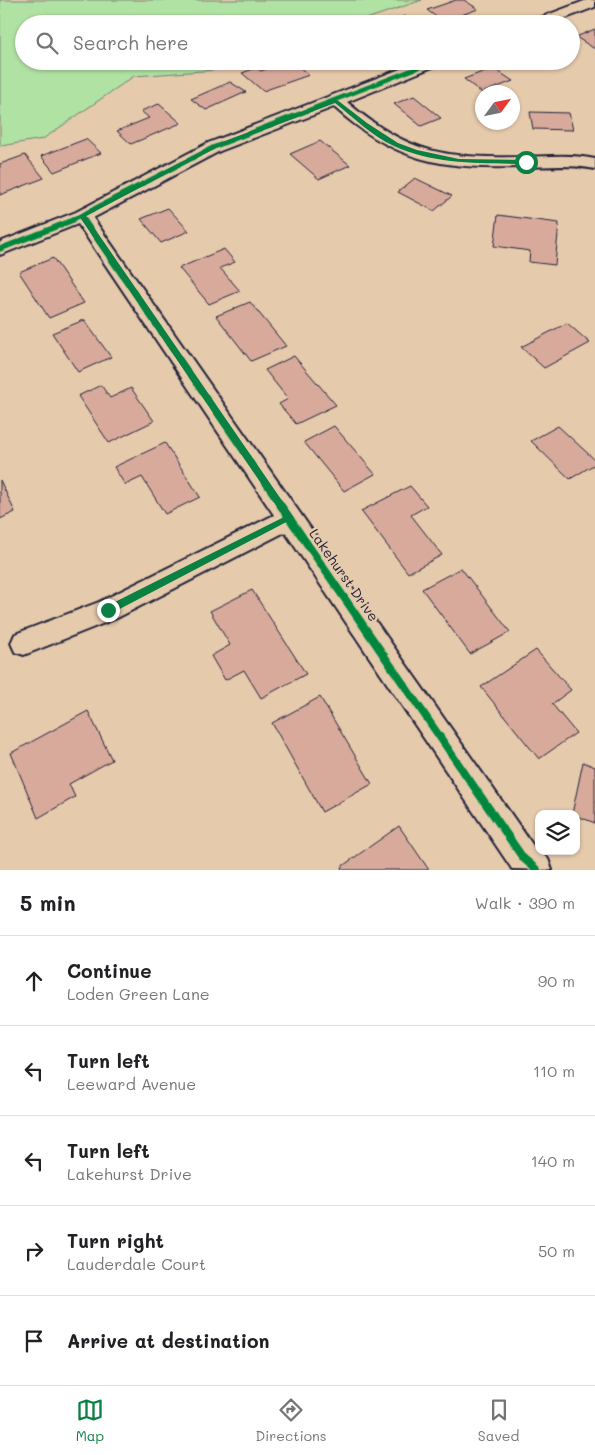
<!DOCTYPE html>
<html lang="en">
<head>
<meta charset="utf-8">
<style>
  body { margin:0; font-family:Mali,sans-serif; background:#f2f2f2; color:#202124 }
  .controls { position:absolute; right:15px; bottom:15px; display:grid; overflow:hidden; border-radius:10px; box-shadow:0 1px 4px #0004 }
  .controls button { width:45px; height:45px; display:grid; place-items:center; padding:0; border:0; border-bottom:1px solid #e0e0e0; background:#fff; color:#202124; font:25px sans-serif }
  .compass { position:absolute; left:475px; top:85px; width:45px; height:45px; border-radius:50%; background:#fff; box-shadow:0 1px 4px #0004; rotate:57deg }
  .stop { position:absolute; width:15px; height:15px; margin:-11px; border:4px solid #0b8043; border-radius:50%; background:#fff }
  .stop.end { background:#0b8043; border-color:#fff; box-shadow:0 1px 5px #0008 }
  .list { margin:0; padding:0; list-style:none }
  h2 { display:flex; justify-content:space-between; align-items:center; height:65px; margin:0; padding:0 20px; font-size:21px }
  h2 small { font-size:16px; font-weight:400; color:#757577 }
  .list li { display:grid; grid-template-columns:32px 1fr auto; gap:15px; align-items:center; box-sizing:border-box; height:90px; padding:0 20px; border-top:1px solid #e0e0e0 }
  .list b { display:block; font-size:19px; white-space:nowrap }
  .list p { margin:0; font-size:16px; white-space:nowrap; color:#757577 }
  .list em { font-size:16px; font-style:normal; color:#757577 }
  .icon { flex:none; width:28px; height:28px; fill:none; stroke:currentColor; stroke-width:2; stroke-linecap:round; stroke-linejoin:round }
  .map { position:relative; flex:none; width:595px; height:870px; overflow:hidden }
  .search { position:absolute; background:#fff; box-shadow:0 1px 4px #0004; left:15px; right:15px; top:15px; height:55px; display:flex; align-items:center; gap:12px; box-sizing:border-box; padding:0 18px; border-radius:28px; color:#757577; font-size:19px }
  .sheet { height:515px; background:#fff }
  nav { display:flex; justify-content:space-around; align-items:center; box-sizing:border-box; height:70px; border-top:1px solid #e0e0e0; background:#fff; font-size:14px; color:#757577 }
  nav a { display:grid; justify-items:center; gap:2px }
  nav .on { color:#0b8043 }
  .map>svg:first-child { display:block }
  .green { fill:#b0e2a3; stroke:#69826f }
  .building { fill:#d8aa9c; stroke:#22223b }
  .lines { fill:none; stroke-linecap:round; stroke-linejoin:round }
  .street-casing { stroke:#22223b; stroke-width:4 }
  .street { fill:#e5caac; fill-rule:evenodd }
  .cycleway-far2-casing { stroke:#e5caac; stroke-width:7 }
  .cycleway-far1-casing { stroke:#e5caac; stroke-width:9 }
  .cycleway-casing { stroke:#e5caac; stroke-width:11 }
  .cycleway-far2 { stroke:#00873e; stroke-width:4.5 }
  .cycleway-far1 { stroke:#00873e; stroke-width:5.5 }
  .cycleway { stroke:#00873e; stroke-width:8 }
  .route { fill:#0b8043 }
  .labels { text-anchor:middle; stroke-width:5; stroke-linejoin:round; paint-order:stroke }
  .street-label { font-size:14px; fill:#22223b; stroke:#e5caac }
</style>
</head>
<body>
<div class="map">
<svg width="595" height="870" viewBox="0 0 595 870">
  <rect width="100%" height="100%" fill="#e5caac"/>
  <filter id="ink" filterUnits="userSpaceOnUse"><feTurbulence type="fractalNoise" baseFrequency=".02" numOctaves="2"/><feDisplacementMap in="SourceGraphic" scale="10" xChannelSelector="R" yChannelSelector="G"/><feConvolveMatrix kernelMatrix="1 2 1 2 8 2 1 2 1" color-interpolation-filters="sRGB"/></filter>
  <g filter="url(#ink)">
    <path class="green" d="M0 0H422L352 24H24V61H241L216 70 134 76 43 139 0 146Z"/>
    <path class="building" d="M456 0H464L478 9 456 17 462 21 453 24H446L427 10Z
      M405 16 415 24H394L390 21Z
      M595 29V49L576 37Z
      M289 61H292L309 75 263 91 242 73 256 68 261 71Z
      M493 68 513 81 482 93 464 79Z
      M230 82 246 92 206 110 191 99Z
      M414 96 441 118 421 126 394 104Z
      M159 104 181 123 131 144 117 131 149 118 141 111Z
      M530 112 569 113 573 130 533 129Z
      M86 139 101 153 54 172 41 156Z
      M320 141 350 165 319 179 290 154Z
      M25 155 44 178 0 195V164Z
      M415 178 452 196 434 211 398 192Z
      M168 208 189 231 161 243 141 219Z
      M498 215 559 223 555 265 529 262 530 251 494 246Z
      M224 249 235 262 220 268 240 291 209 304 179 268Z
      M53 258 84 303 49 318 19 272Z
      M250 302 286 346 251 361 216 316Z
      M84 320 111 357 78 372 52 333Z
      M567 323 590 343 544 368 521 347Z
      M294 356 336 405 296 424 279 404 288 399 265 370Z
      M101 385 110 398 131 388 154 421 109 443 78 396Z
      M334 426 375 474 344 491 304 442Z
      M558 426 595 460V464L570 479 531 441Z
      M165 443 200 497 165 514 142 477 125 485 114 467Z
      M0 480 15 512 0 519Z
      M410 486 427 506 411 515 442 555 408 573 361 511Z
      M461 568 510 632 470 654 422 589Z
      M252 590 306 674 261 698 244 670 225 680 211 656 230 645 210 611Z
      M536 650 571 690 552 704 576 733 539 759 481 687Z
      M320 697 372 784 322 812 272 723Z
      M88 711 112 760 69 784 75 797 38 818 11 753Z
      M583 762 595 767V823L572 814Z
      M399 826 429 870H342L341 867Z"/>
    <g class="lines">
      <g class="street-casing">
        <path id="street" d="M587 0H595V7L550 24H529L531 21Z
          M421 61H443L440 64 347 102C411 156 446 158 527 157 550 156 572 154 595 159V169C570 164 545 167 519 167 440 169 394 161 334 107L220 151 93 218 534 847 548 859 552 870 512 869 285 532 117 618 24 655 15 652 11 643 15 634 99 602 274 515 78 224 0 255V242L76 212 208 143Z"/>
      </g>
      <use href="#street" class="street"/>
      <g class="cycleway-far2-casing">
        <path id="cycleway-far2" d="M82 216 85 221
          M70 221 214 147 435 61"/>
      </g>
      <g class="cycleway-far1-casing">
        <path id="cycleway-far1" d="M84 220 280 505
          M0 249 73 220"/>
      </g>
      <g class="cycleway-casing">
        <path id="cycleway" d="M279 503 523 858 537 870"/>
      </g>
      <use href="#cycleway-far2" class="cycleway-far2"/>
      <use href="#cycleway-far1" class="cycleway-far1"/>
      <use href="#cycleway" class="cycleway"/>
    </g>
  </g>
  <path class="route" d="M336 99 367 123 398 143 417 150 459 159 526 160 530 162 526 164C482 163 435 165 394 146 372 136 354 118 335 103L216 148 86 216 294 518 112 613H105V607L284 517 79 216 212 146Z"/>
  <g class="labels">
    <g class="street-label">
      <text transform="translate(344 575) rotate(55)" y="5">Lakehurst Drive</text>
    </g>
  </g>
</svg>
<div class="controls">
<button><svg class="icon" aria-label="layers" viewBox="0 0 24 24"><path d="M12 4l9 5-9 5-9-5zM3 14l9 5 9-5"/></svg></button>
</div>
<svg class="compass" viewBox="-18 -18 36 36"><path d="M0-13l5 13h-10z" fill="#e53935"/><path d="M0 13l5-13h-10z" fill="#757577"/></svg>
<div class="stop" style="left:526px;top:162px"></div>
<div class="stop end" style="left:108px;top:610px"></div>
<div class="search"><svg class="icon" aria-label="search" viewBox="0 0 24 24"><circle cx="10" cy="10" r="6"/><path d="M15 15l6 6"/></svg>Search here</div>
</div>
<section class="sheet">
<h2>5 min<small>Walk · 390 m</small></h2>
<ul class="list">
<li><svg class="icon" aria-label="ahead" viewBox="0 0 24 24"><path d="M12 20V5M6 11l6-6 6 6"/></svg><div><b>Continue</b><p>Loden Green Lane</p></div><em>90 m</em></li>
<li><svg class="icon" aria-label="left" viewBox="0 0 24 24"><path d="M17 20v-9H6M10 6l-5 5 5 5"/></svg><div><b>Turn left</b><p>Leeward Avenue</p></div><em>110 m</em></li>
<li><svg class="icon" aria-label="left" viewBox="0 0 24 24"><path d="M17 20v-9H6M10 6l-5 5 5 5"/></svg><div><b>Turn left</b><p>Lakehurst Drive</p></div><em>140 m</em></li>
<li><svg class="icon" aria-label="right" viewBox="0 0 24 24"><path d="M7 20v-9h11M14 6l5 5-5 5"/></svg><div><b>Turn right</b><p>Lauderdale Court</p></div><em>50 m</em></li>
<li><svg class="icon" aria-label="arrive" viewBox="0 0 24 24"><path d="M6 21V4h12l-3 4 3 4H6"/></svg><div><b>Arrive at destination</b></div></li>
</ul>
</section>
<nav>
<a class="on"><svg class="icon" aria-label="map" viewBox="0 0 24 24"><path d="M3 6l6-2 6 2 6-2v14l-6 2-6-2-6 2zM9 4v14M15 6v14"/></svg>Map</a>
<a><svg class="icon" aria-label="directions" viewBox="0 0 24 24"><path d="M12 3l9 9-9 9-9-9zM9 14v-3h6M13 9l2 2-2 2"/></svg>Directions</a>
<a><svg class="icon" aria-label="saved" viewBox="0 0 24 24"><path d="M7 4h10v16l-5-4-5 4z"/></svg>Saved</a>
</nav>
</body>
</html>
